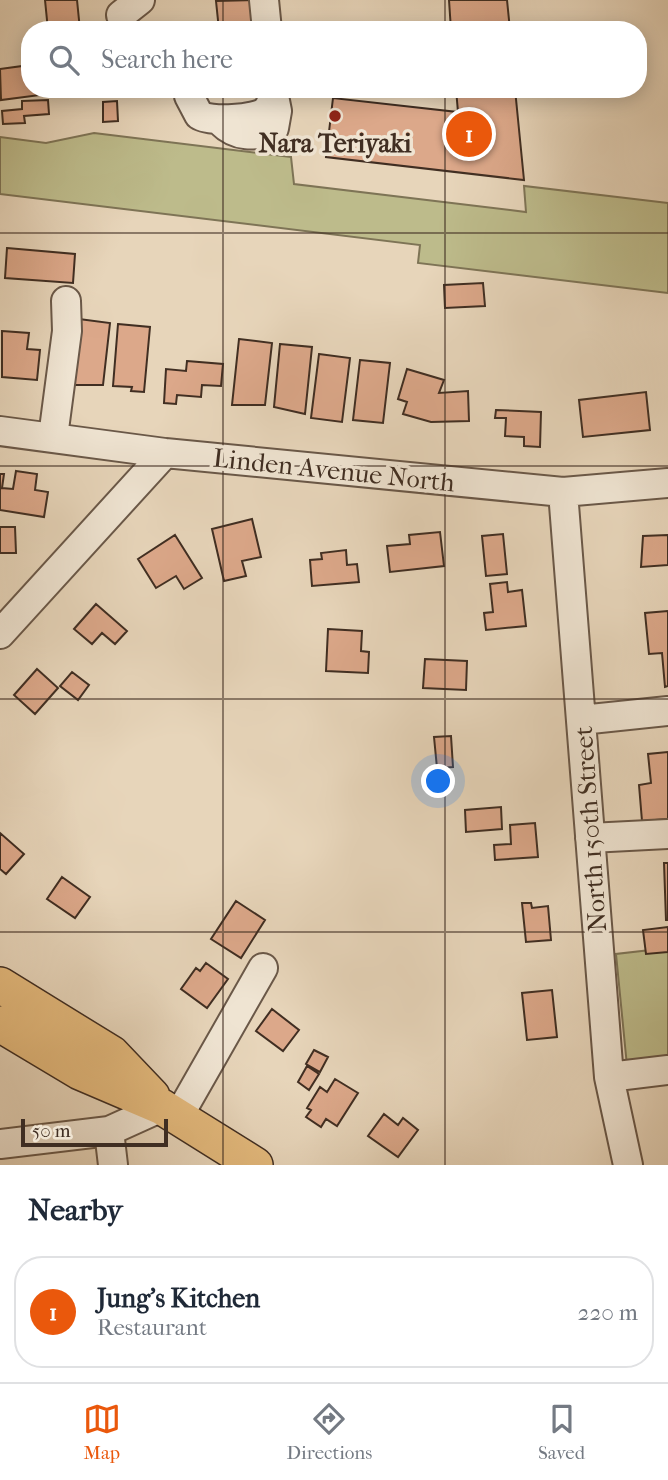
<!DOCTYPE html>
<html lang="en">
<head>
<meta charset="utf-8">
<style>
  body { margin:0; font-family:"IM FELL French Canon",serif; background:#f2f2f3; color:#1f2937 }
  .scale { position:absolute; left:21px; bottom:18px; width:147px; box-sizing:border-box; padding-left:7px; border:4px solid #402e22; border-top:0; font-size:19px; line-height:24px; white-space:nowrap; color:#402e22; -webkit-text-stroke:5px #efe4d2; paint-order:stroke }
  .you { position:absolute; left:439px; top:782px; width:24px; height:24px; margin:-18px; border:5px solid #fff; border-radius:50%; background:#1a73e8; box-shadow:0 0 0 10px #1a73e833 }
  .badge { display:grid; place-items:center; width:46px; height:46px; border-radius:50%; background:#ea580c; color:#fff; font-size:23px; font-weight:700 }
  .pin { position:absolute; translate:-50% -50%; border:4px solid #fff; box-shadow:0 2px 7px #0006 }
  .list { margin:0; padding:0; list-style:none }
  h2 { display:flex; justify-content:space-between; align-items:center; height:91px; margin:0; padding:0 28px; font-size:30px }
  h2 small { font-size:23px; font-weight:400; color:#747a83 }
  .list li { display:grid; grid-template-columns:46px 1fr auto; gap:21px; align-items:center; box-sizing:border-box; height:112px; margin:0 14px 14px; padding:0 14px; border:2px solid #e0e1e3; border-radius:28px }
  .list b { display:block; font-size:26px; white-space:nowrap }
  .list p { margin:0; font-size:23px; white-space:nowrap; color:#747a83 }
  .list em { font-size:23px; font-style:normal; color:#747a83 }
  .icon { flex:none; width:38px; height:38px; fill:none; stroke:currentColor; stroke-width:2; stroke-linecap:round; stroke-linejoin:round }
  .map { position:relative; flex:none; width:668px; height:1165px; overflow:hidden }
  .search { position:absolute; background:#fff; box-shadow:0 4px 18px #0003; left:21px; right:21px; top:21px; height:77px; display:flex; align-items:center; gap:18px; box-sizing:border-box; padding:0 24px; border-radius:28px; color:#747a83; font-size:26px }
  .sheet { height:217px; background:#fff }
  nav { display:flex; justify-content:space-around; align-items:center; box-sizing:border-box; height:98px; border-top:2px solid #e0e1e3; background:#fff; font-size:19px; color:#747a83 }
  nav a { display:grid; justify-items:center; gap:4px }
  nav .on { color:#ea580c }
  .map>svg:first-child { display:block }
  .green { fill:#bdbb8b; stroke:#7e7456; stroke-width:2 }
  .building { fill:#dca88a; stroke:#402e22; stroke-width:2 }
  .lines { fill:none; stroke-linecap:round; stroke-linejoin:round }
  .minor-casing { stroke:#6a5848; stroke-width:32 }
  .major-casing { stroke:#402e22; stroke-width:38 }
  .minor { stroke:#efe4d2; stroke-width:28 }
  .major { stroke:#e4ba7d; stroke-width:35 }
  .grid { fill:none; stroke:#402e22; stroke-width:2; stroke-opacity:0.55 }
  .poi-dot { fill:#8f2418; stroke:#efe4d2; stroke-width:2.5 }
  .labels { text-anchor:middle; stroke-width:7; stroke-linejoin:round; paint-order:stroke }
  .poi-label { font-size:26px; font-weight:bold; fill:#402e22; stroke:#efe4d2 }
  .street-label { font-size:26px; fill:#402e22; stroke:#efe4d2 }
</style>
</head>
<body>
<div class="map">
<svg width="668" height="1165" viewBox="0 0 668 1165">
  <rect width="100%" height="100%" fill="#e7d5ba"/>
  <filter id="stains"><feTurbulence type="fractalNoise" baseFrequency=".00286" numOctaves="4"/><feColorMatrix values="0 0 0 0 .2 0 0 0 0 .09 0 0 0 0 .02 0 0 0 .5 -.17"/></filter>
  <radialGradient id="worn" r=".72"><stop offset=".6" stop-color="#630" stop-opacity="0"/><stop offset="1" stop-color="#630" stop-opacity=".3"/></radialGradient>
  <path class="green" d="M94 133 291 157 294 184 526 212 524 186 668 203V293L418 263 420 245 0 194V137L46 143Z
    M668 948V1061L627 1066 616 954Z"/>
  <path class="building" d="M45 0H77L80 30H48Z
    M257 0 260 30H219L216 1Z
    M449 0H507L510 30H451Z
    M30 65V89H47L48 94 1 100 0 69Z
    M456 89H515L524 180 326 157 333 98 458 112Z
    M48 100 49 114 24 116 25 123 3 124 2 111 22 109V101Z
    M117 101 118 121 103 122V102Z
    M7 248 75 254 73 283 5 278Z
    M483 283 485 306 445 308 444 285Z
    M79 319 110 323 103 385H72Z
    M118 324 150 327 144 392 131 391 132 387 113 386Z
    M2 331 29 333 27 349 40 350 37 380 2 377Z
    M239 339 272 343 265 405H232Z
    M280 344 312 347 305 414 274 407Z
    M319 354 350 358 342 422 311 418Z
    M360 360 390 363 383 423 353 420Z
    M187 361 223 364 221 386 202 385 201 397 177 395 176 404 164 403 166 369 186 371Z
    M407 369 444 380 439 393 468 391 469 421 431 422 403 414 407 402 398 399Z
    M646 392 650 430 583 437 579 400Z
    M496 410 541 412 540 447 524 446V437L505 436 506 418H495Z
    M16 471 37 474 35 490 48 492 44 517 0 510V474H4L2 488 13 489Z
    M252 519 261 557 242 561 246 576 224 581 212 529Z
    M0 527H15L16 553H0Z
    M440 532 444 566 390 572 387 546 410 544 409 535Z
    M503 534 507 574 486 576 482 536Z
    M175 535 202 578 184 589 176 576 156 588 138 559Z
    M668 535V565L641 567 643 536Z
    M346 550 347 565 357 564 359 582 312 586 310 560 322 559 321 553Z
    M507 582 508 592 522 590 526 626 486 630 484 613 493 612 490 584Z
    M96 604 127 631 115 644 102 633 92 644 74 629Z
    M668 611V686L665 687 662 653 649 654 645 613Z
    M328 629 362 631 361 651 369 652 368 673 326 671Z
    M425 659 467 661 466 690 423 688Z
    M37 669 58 688 35 714 14 695Z
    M72 672 89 685 78 700 60 686Z
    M451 736 453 767 437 768 434 737Z
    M668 752V819L642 821 639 785 651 783 648 754Z
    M501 807 502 829 466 832 465 810Z
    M535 823 538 857 495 860 494 845 511 844 510 825Z
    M0 833 24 854 6 874 0 869Z
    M664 863H668V920H666Z
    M62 877 90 897 75 918 47 899Z
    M236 901 265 920 241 958 211 939Z
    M522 903H531L532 908 548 906 551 940 526 942Z
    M668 927V952L646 954 643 930Z
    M206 963 228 979 207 1008 181 989 196 968 200 971Z
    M552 990 557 1037 527 1040 522 993Z
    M272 1009 299 1030 283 1051 256 1031Z
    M314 1050 328 1057 320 1072 306 1064Z
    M307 1066 319 1074 309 1090 298 1082Z
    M335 1079 358 1093 337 1126 326 1119 321 1127 306 1117 311 1110 307 1108 320 1087 327 1092Z
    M384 1114 398 1125 403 1118 418 1130 398 1157 368 1136Z"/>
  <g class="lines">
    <g class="minor-casing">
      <path id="minor" d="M264 0 267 30
        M121 15 140 0
        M189 96 199 115C209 122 256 120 266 111 272 105 273 97 273 89
        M221 122C236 137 256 138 274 128L277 111 275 101
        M0 431 165 453 563 492 668 483
        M53 437 67 331 66 301
        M563 492 609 1077 628 1165
        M0 634 165 453
        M581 720 668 711
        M590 838 668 834
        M609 1077 668 1070
        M178 1117 263 968
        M109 1131 113 1165
        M0 1144 109 1131 162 1107"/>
    </g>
    <g class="major-casing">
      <path id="major" d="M0 985 112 1054 152 1096
        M0 1024 80 1072 162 1107 255 1165"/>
    </g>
    <use href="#minor" class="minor"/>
    <use href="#major" class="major"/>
  </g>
  <path class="grid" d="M223 0V30M445 0V30M223 89V1165M445 89V1165M0 233H668M0 466H668M0 699H668M0 932H668"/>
  <circle class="poi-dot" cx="335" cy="116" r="7"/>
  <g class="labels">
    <g class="poi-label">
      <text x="335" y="152">Nara Teriyaki</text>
    </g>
    <g class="street-label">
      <text transform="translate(334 470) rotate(6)" y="9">Linden Avenue North</text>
      <text transform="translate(590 829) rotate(-94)" y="9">North 150th Street</text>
    </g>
  </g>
  <rect width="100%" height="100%" filter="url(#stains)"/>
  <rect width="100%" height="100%" fill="url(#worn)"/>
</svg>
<div class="scale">50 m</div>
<div class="you"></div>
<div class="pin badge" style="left:469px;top:134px">1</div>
<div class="search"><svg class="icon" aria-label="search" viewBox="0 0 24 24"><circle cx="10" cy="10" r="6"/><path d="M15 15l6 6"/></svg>Search here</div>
</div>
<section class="sheet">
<h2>Nearby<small></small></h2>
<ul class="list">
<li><span class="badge">1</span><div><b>Jung's Kitchen</b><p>Restaurant</p></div><em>220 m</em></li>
</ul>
</section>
<nav>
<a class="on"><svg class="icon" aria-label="map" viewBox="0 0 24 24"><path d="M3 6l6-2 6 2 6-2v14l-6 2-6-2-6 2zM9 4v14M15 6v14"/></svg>Map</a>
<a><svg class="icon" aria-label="directions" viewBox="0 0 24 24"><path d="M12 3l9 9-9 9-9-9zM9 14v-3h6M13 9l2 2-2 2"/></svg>Directions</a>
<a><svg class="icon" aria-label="saved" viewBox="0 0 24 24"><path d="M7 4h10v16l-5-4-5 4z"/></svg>Saved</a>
</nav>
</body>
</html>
